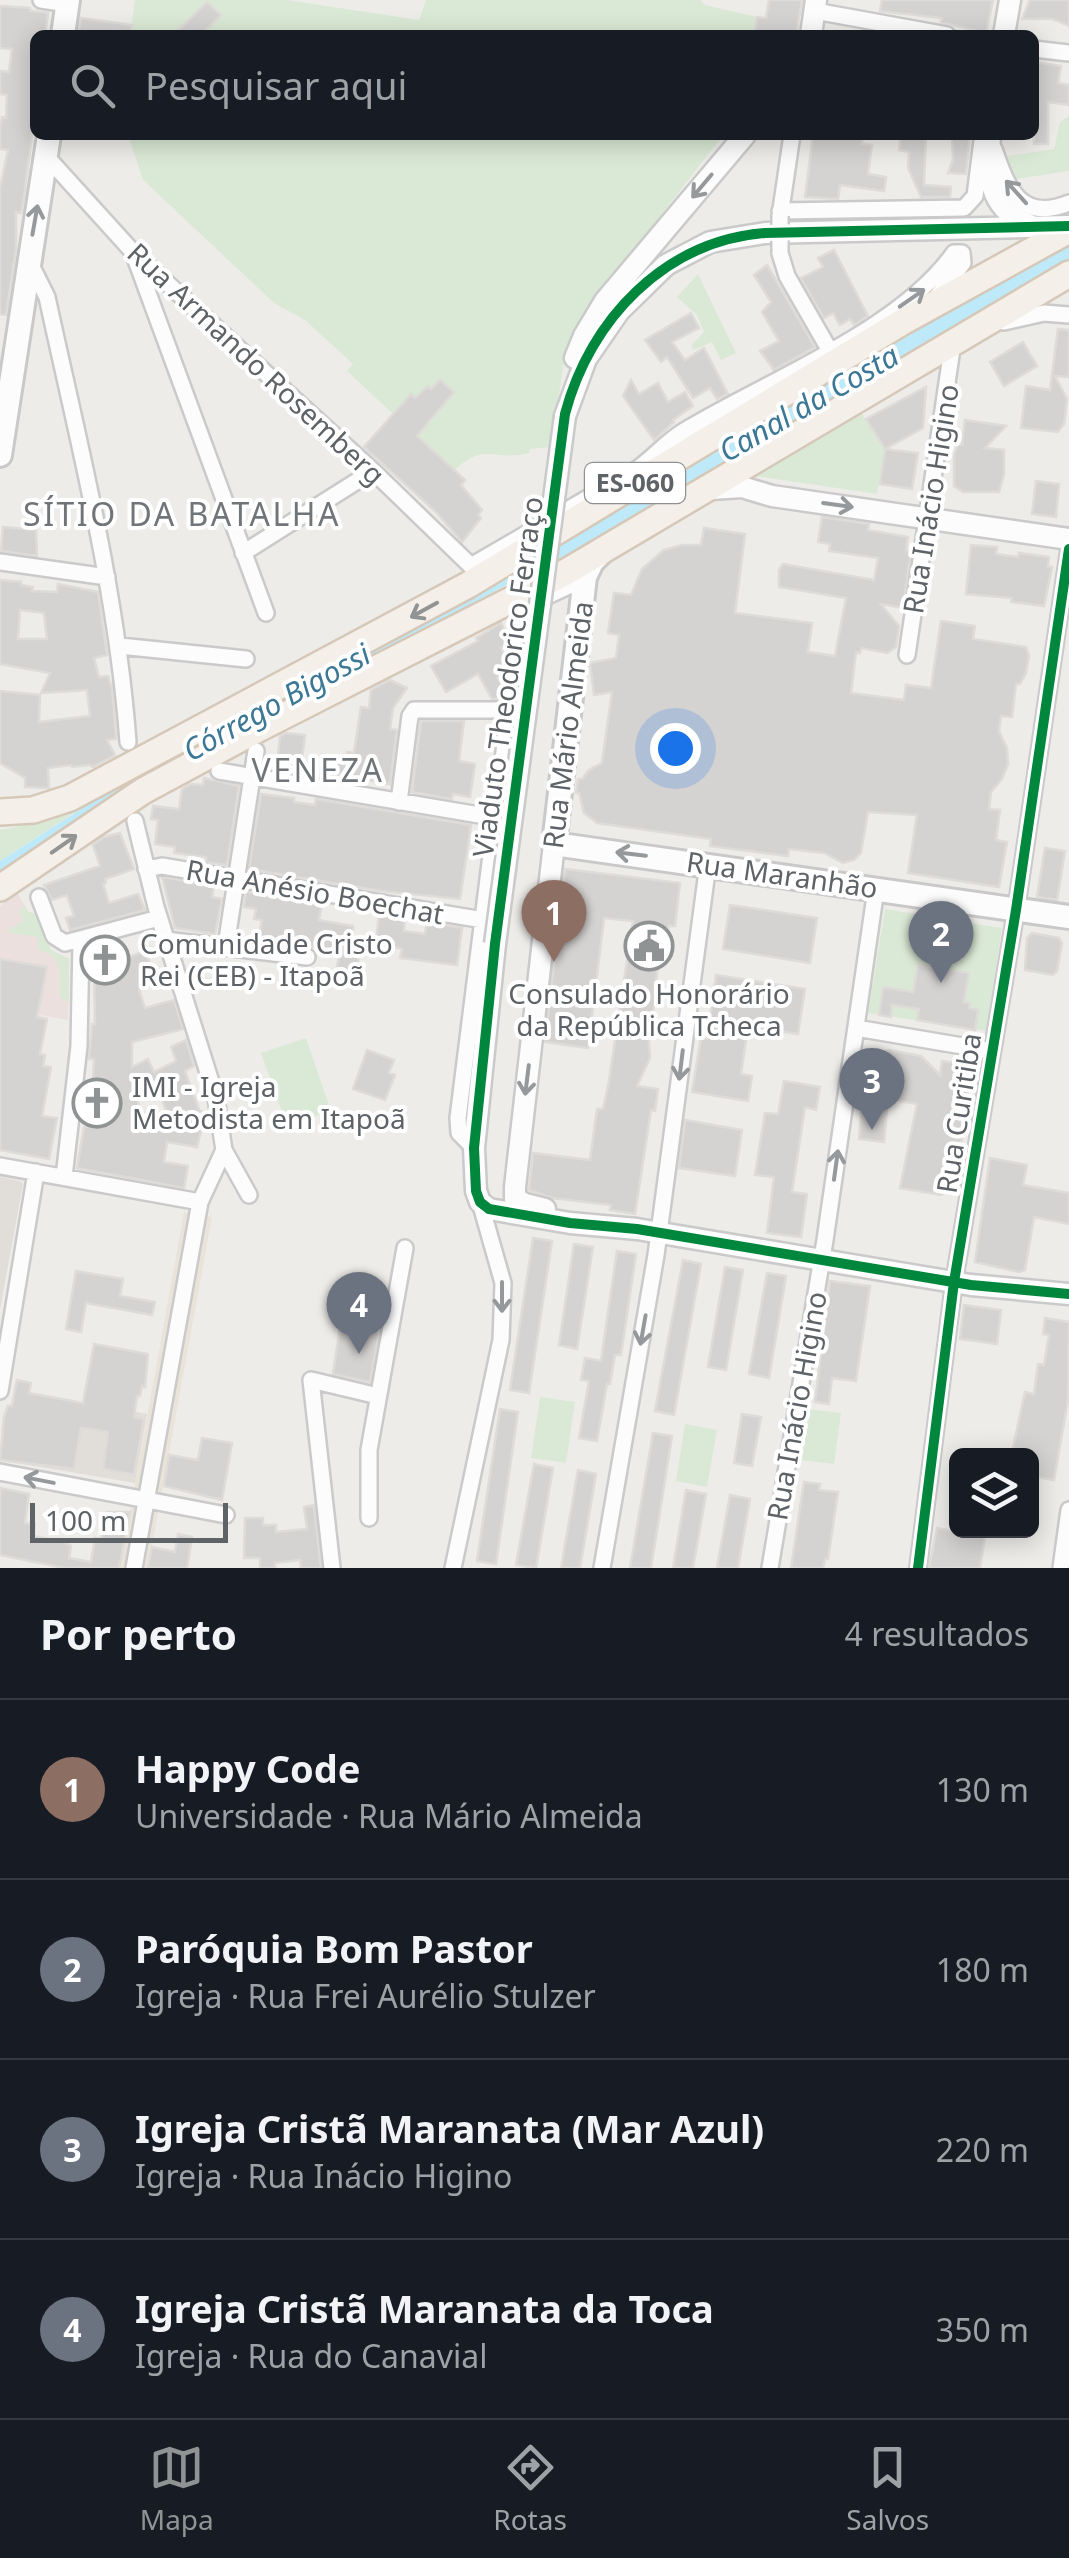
<!DOCTYPE html>
<html lang="pt">
<head>
<meta charset="utf-8">
<style>
  body { margin:0; font-family:"Noto Sans",sans-serif; background:#242831; color:#f1f3f6 }
  .controls { position:absolute; right:30px; bottom:30px; display:grid; overflow:hidden; border-radius:15px; box-shadow:0 5px 25px #0003 }
  .controls button { width:90px; height:90px; display:grid; place-items:center; padding:0; border:0; border-bottom:2px solid #363941; background:#171b24; color:#f1f3f6; font:50px sans-serif }
  .scale { position:absolute; left:30px; bottom:25px; width:198px; box-sizing:border-box; padding-left:10px; border:5px solid #5e6367; border-top:0; font-size:28px; line-height:35px; white-space:nowrap; color:#5e6367; -webkit-text-stroke:8px #fff; paint-order:stroke }
  .you { position:absolute; left:675px; top:748px; width:35px; height:35px; margin:-25px; border:8px solid #fff; border-radius:50%; background:#1a73e8; box-shadow:0 0 0 15px #1a73e833 }
  .badge { display:grid; place-items:center; width:65px; height:65px; border-radius:50%; background:#909394; color:#fff; font-size:32px; font-weight:700 }
  .pin { position:absolute; translate:-50% -82px; filter:drop-shadow(0 2px 5px #0008) }
  .pin::after { content:''; position:absolute; top:52px; width:35px; height:30px; background:inherit; clip-path:polygon(0 0,100% 0,50% 100%) }
  .list { margin:0; padding:0; list-style:none }
  h2 { display:flex; justify-content:space-between; align-items:center; height:130px; margin:0; padding:0 40px; font-size:42px }
  h2 small { font-size:32px; font-weight:400; color:#9ea1a6 }
  .list li { display:grid; grid-template-columns:65px 1fr auto; gap:30px; align-items:center; box-sizing:border-box; height:180px; padding:0 40px; border-top:2px solid #363941 }
  .list b { display:block; font-size:38px; white-space:nowrap }
  .list p { margin:0; font-size:32px; white-space:nowrap; color:#9ea1a6 }
  .list em { font-size:32px; font-style:normal; color:#9ea1a6 }
  .icon { flex:none; width:55px; height:55px; fill:none; stroke:currentColor; stroke-width:2; stroke-linecap:round; stroke-linejoin:round }
  .map { position:relative; flex:none; width:1069px; height:1568px; overflow:hidden }
  .search { position:absolute; background:#171b24; box-shadow:0 5px 25px #0003; left:30px; right:30px; top:30px; height:110px; display:flex; align-items:center; gap:25px; box-sizing:border-box; padding:0 35px; border-radius:15px; color:#9ea1a6; font-size:38px }
  .sheet { height:850px; background:#171b24 }
  nav { display:flex; justify-content:space-around; align-items:center; box-sizing:border-box; height:140px; border-top:2px solid #363941; background:#171b24; font-size:28px; color:#9ea1a6 }
  nav a { display:grid; justify-items:center; gap:5px }
  nav .on { color:#909394 }
  .map>svg:first-child { display:block }
  .commercial { fill:#eae3d9 }
  .education { fill:#e1ded9 }
  .medical { fill:#ece0df }
  .green { fill:#dae9d5 }
  .water { fill:#bee9f8 }
  .building { fill:#d5d3d2; stroke:#dedbd8; stroke-width:2.5; fill-rule:evenodd }
  .lines { fill:none; stroke-linecap:round; stroke-linejoin:round }
  .minor-casing { stroke:#cacaca; stroke-width:20 }
  .tertiary-casing { stroke:#cacaca; stroke-width:25 }
  .secondary-casing { stroke:#c8c9c8; stroke-width:28 }
  .primary-casing { stroke:#d5c8b8; stroke-width:30 }
  .minor { stroke:#fcfcfc; stroke-width:15 }
  .tertiary { stroke:#fcfcfc; stroke-width:20 }
  .secondary { stroke:#fcfcfc; stroke-width:22 }
  .primary { stroke:#f4efe9; stroke-width:25 }
  .minor-bridge-casing { stroke:#cacaca; stroke-width:20; stroke-linecap:butt }
  .tertiary-bridge-casing { stroke:#cacaca; stroke-width:25; stroke-linecap:butt }
  .minor-bridge { stroke:#fcfcfc; stroke-width:15 }
  .tertiary-bridge { stroke:#fcfcfc; stroke-width:20 }
  .cycleway-casing { stroke:#fff; stroke-width:16 }
  .cycleway { stroke:#00873e; stroke-width:10 }
  .oneway { stroke:#95999b }
  .oneway2 { stroke:#929494 }
  .labels { text-anchor:middle; stroke-width:8; stroke-linejoin:round; paint-order:stroke }
  .shield { fill:#fff; stroke:#8e9295; stroke-width:2.5 }
  .shield-label { font-size:25px; font-weight:bold; fill:#5e6367 }
  .street-label { font-size:28px; fill:#5e6367; stroke:#fff }
  .poi-label { font-size:28px; fill:#5e6367; stroke:#fff; text-anchor:start }
  .water-label { font-size:30px; font-style:italic; fill:#3c7896; stroke:#fff }
  .quarter-label { font-size:32px; letter-spacing:2.5px; fill:#6f7578; stroke:#fff }
</style>
</head>
<body>
<div class="map">
<svg width="1069" height="1568" viewBox="0 0 1069 1568">
  <rect width="100%" height="100%" fill="#eeece9"/>
  <path class="commercial" d="M184 1212 212 1217 148 1568H120Z"/>
  <path class="education" d="M0 1177 20 1181 23 1184 0 1309Z
    M29 1393 147 1414 135 1483 17 1463Z"/>
  <path class="medical" d="M17 892 28 912 39 914 51 950 69 959 68 1020 0 1008V906Z"/>
  <path class="green" d="M135 0H287L419 20 426 0H701L705 5 757 17 754 35H130Z
    M1069 116V171L1010 180 1007 156 1054 149 1060 122Z
    M128 135H723L586 312 564 362 551 447 530 449 529 453C495 462 484 441 454 471L347 371 353 364 305 320 274 303 143 180Z
    M698 274 736 353 721 360 712 342 694 350 691 346 704 332 697 315 677 297Z
    M862 414 885 449 877 494 755 476V471Z
    M79 807 80 809 0 861V830L52 820Z
    M25 906 28 912 39 914 51 950 69 959V1003L60 997C60 977 64 954 38 950V937L6 932 24 920 19 911Z
    M885 909 1002 928 986 1031 868 1013Z
    M306 1038 331 1111 287 1126 261 1053Z
    M540 1397 575 1402 566 1463 531 1458Z
    M808 1409 841 1413 834 1464 801 1460Z
    M685 1424 717 1430 707 1487 676 1481Z"/>
  <path class="water" d="M1069 241V265L565 560 549 561 51 839 0 872V861L131 777 564 539Z"/>
  <path class="building" d="M769 0H802L796 35H754L757 17 766 18Z
    M882 0H993L986 33 941 22 942 18 880 11Z
    M1030 0H1069V26L1053 19H1022Z
    M207 2 221 15 201 35H173Z
    M0 6 30 8V11L48 13 45 35H35V112L24 197 21 213 16 212V248L6 315 0 314V188L8 150 0 149V129L2 117 6 118 7 95 0 94V71L9 72 12 49 0 48Z
    M81 18 132 25 130 35H78Z
    M1034 62 1061 66 1058 83 1069 85V105L1048 102V144H1034Z
    M813 135H865L861 144 872 145 868 174 886 177 884 191 840 185 838 199 805 197Z
    M901 135H926L924 185 951 187 950 197H921L908 168 909 152 899 150Z
    M952 135H970L966 174 948 173 953 160Z
    M834 250 868 316 854 325 850 319 840 325 833 313 824 318 801 278 823 267 818 258Z
    M767 265 815 347 774 370 760 351 779 341 762 312 771 302 754 275Z
    M691 313 699 328 672 342 685 360 704 348 728 394 717 399 710 388 693 398 667 357 661 362 645 340Z
    M1058 329 1069 330V377L1055 376 1067 399 1064 424 1058 432 1021 428 1026 386 1050 390Z
    M1023 342 1037 366 1004 386 990 362Z
    M440 380 454 392 417 436 465 480 461 485 482 510 478 515 481 518 462 542 436 512 364 447 411 394 415 398 428 386 431 389Z
    M631 380 639 394 658 383 668 402 685 392 693 406 673 420 674 422 654 440 623 396Z
    M926 387 923 428 885 449 866 419Z
    M965 420 1006 426 985 448 1004 450V474L999 492H963L954 486V455L958 444 962 445Z
    M885 449 918 453 912 489 880 484Z
    M1036 481 1059 484 1056 517 1032 514Z
    M822 517 869 524 868 530 908 537 906 550 911 551 903 608 881 604 899 626 896 647 887 653 861 648 860 653 856 652 851 693 904 700 906 685 931 688 941 621 975 626 973 639 1026 647 1029 656 1026 673 1020 684H1016L1012 717 1001 716 999 731 1007 748 1008 764 1002 779 991 792 989 809 1000 810 996 840 1007 842 999 887 908 873 917 815 868 812 861 853 854 860 843 863 824 853 789 849 788 856 710 846 711 839 597 823 584 813 579 793H576L578 779H582L589 770 602 763 612 692 594 695 590 663 616 658 619 635 608 633 614 593 631 595 642 569 664 550 682 545H701L704 528 745 534 735 613 812 623 808 652 835 656 846 598 779 587V570L783 564 874 580 878 558 829 551 830 544 818 542Z
    M3 527 36 530 37 556 1 551Z
    M971 545 997 547 996 554 1018 557 1019 553 1049 557 1048 567H1052L1044 606 1011 602 1012 598 966 594Z
    M0 580 21 582V585L33 587 32 591 57 592 58 584 98 592 107 655 94 658 99 677 108 676 112 688 116 739 107 740 115 755 93 767 89 765 72 767 71 765 48 768 49 788 25 787V778L0 763V691L40 695 39 722 90 716 87 690 41 693 50 673 0 664ZM20 610 44 613 47 639H18Z
    M501 623 507 634 506 645 501 648 505 654 502 675 498 678 501 683 499 699H492L478 674 446 692 431 666 478 641 476 638Z
    M390 680 407 688 393 708 390 729 397 730 390 784 340 775V780L320 777 322 755 347 758V752L354 753 361 707 369 708 371 690Z
    M421 721H464L459 761 475 764 470 797 453 794 452 799 412 792Z
    M286 733 305 735 302 759 278 756 280 736Z
    M204 778 239 786 227 865 206 862V857L174 853 175 847 155 844 158 820 151 819 153 806 179 809 182 789 191 784 203 785Z
    M261 794 294 798V802L315 805 316 799 471 825 460 899 382 891 249 869Z
    M120 833 134 869 105 879 106 883 103 884 109 903 138 894 145 910 70 930 66 918 74 916 67 895 52 900 44 885 100 866 93 845 104 837Z
    M1045 848 1065 851 1057 900 1037 897Z
    M565 869 680 883 675 926H669L657 972 655 1003 648 1029 650 1058 637 1086 658 1089 655 1111 651 1110 635 1214 610 1210 611 1205 552 1198 529 1190 533 1153 590 1160 597 1109H603L609 1081 633 921 604 918 588 1048 545 1042Z
    M162 877 214 886 212 897 222 899 215 934 175 928Z
    M246 892 322 904 319 920 353 926 354 955H358L359 971 354 970 353 976 336 973 340 950 258 940 262 920 254 919 256 909 244 907Z
    M730 905 817 918 810 963 723 949Z
    M379 914 405 918 404 931 425 934 427 922 462 928 457 965 400 958 402 949 376 943Z
    M1032 933 1059 938 1062 943 1057 971 1053 975 1025 970 1027 938Z
    M145 951 158 983 139 990 145 1008 174 1000 183 1029 132 1042V1067L148 1059 154 1072 176 1061 171 1047 186 1040 194 1066 185 1071 200 1112 206 1111 197 1147 167 1142 164 1162 188 1166 184 1188 77 1168 84 1127H88L93 1079 94 1059H89L92 1024H95L94 963 105 959 107 965ZM158 1090 167 1113H140L137 1095Z
    M0 959 47 967 37 1017 47 1019 40 1054 45 1055 43 1066 51 1067 42 1116 57 1118 49 1159 0 1150Z
    M918 965 969 973 964 1002 970 1003 969 1008 978 1010 975 1030 917 1020 919 1009 892 1005 891 1017 879 1015 883 987 913 992Z
    M716 975 805 989 798 1034 748 1026 741 1074 752 1076 748 1101 692 1092 701 1038 707 1039Z
    M367 1050 394 1060 389 1073 395 1075 385 1100 353 1089Z
    M889 1050 921 1056 940 1075 942 1061 955 1063 960 1059 972 1066 967 1099 956 1102 964 1111 962 1140 952 1152V1174L946 1192 941 1195 900 1188 917 1104 888 1099 884 1142 859 1139 862 1104 874 1105 882 1053Z
    M784 1081 820 1087 816 1110 805 1107 792 1192 807 1194 801 1237 767 1233 774 1177 755 1175 765 1113 778 1114Z
    M685 1120 742 1130 735 1176 679 1168Z
    M990 1158 1027 1165 1023 1185 1069 1193V1224L1034 1217 1025 1270 1019 1272 975 1262Z
    M533 1238 552 1241 529 1393 510 1390Z
    M574 1244 593 1247 577 1349 559 1345Z
    M617 1251 636 1254 621 1355H615L610 1384H607L597 1441 579 1438 589 1381 581 1380 585 1358 601 1361Z
    M683 1260 701 1264 674 1415 655 1411Z
    M725 1267 743 1270 726 1370 708 1367Z
    M76 1271 123 1279 120 1296 155 1302 152 1315 86 1303 81 1332 66 1329Z
    M767 1273 786 1276 769 1378 749 1374Z
    M830 1281 870 1286 856 1381 832 1378 829 1404 815 1402Z
    M964 1305 1001 1310 997 1344 960 1339Z
    M1045 1318 1069 1322 1068 1400 1054 1480 1032 1476V1456H1017L1018 1449 1013 1448 1025 1392 1034 1394 1038 1364 1044 1365 1049 1335 1043 1334Z
    M340 1327 379 1332 370 1382 333 1374Z
    M94 1344 148 1354 145 1387 142 1386 140 1396H137L134 1417 144 1419 134 1475 103 1469 108 1432 81 1428 74 1469 0 1460 4 1417 8 1406H12L17 1380 31 1383 29 1393 83 1403Z
    M500 1409 518 1412 496 1564 477 1561Z
    M742 1414 761 1417 752 1466 734 1463Z
    M653 1433 672 1436 651 1568H630Z
    M202 1438 232 1443 222 1500 164 1486 169 1455 198 1460Z
    M534 1464 553 1468 536 1568 516 1565Z
    M578 1470 596 1474 580 1568H561Z
    M804 1482 820 1484 819 1490 838 1492 828 1559H825L823 1568H791Z
    M0 1488 29 1494 25 1523 35 1524 33 1536 64 1542 71 1546 69 1558 91 1562 95 1538 101 1539 107 1512H130L119 1568H65L0 1555Z
    M686 1490 706 1494 693 1568H673Z
    M730 1495 750 1499 738 1568H717Z
    M314 1505 321 1568H301L300 1560 275 1563V1568H260V1558H244L245 1518H263V1525H276V1532L307 1529 304 1507Z
    M937 1528 985 1537 980 1568H929Z
    M178 1534 192 1537 187 1568H148L152 1547 175 1552Z"/>
  <g class="lines">
    <g class="minor-casing">
      <path id="minor" d="M41 0 68 4
        M815 11 947 35
        M1034 49 1069 53
        M994 149C1007 187 1020 223 1069 203
        M46 156 133 252 373 471 471 566 605 488
        M780 211 964 208 975 196 982 141
        M780 216 792 135
        M780 253 787 276 830 351
        M134 255 266 613
        M30 263 47 297C79 445 117 591 128 742
        M1004 322 1044 313 1069 315
        M630 474C650 462 664 443 684 431 766 381 899 331 954 253H962L963 263 938 295
        M243 553 373 471
        M0 562 107 577
        M120 646 246 659
        M907 655 953 342
        M219 771 497 818
        M399 802 410 716 414 710H510
        M135 821 156 907 216 1098 224 1150 249 1195
        M146 869 162 866 483 920
        M39 897 54 936 65 943 159 918
        M166 940 307 957
        M226 946 256 751
        M856 1028 992 1051
        M474 1148 459 1133 458 1118 520 624 528 605 569 586 584 585
        M0 1166 200 1202
        M64 1177 79 1046 81 942
        M0 1391 36 1172
        M0 1472 226 1515
        M369 1518V1450L405 1248
        M134 1568 200 1202 224 1150
        M332 1568 311 1380 378 1396
        M453 1568 501 1340 503 1283 480 1202
        M602 1568 656 1255 708 864
        M770 1568 825 1240 876 889
        M918 1568 954 1282 1016 910 1069 549
        M1061 1568 1069 1510"/>
    </g>
    <g class="tertiary-casing">
      <path id="tertiary" d="M811 35 816 0
        M1004 35 1010 0
        M990 135C987 174 988 209 1030 225
        M575 358 584 336 605 301 745 135
        M565 416 586 359 619 311 666 265 710 242 765 233 1069 226
        M711 489 742 487 772 496 1069 539
        M495 944 474 1148 476 1191 480 1202 489 1209 570 1223 637 1229 971 1285 1069 1294
        M545 1209 525 1204 515 1198V1187L554 844"/>
    </g>
    <g class="secondary-casing">
      <path id="secondary" d="M63 35 68 0
        M0 455 49 135
        M603 551 592 562 585 577 554 844 1069 917"/>
    </g>
    <g class="primary-casing">
      <path id="primary" d="M0 812 33 810 70 798 468 585 904 321 1069 230
        M0 888 143 791 260 728 566 572 1069 274"/>
    </g>
    <use href="#minor" class="minor"/>
    <use href="#tertiary" class="tertiary"/>
    <use href="#secondary" class="secondary"/>
    <use href="#primary" class="primary"/>
    <g class="minor-bridge-casing">
      <path id="minor-bridge" d="M780 253V216"/>
    </g>
    <g class="tertiary-bridge-casing">
      <path id="tertiary-bridge" d="M495 944 565 416"/>
    </g>
    <use href="#minor-bridge" class="minor-bridge"/>
    <use href="#tertiary-bridge" class="tertiary-bridge"/>
    <g class="cycleway-casing">
      <path id="cycleway" d="M1069 226 765 233C665 241 590 319 565 414L495 944 474 1148 476 1191 480 1202 489 1209 570 1223 637 1229 971 1285 1069 1294
        M918 1568 954 1282 1016 910 1069 549"/>
    </g>
    <use href="#cycleway" class="cycleway"/>
  </g>
  <defs><path id="oneway-shaft" d="M-6 0H5M1.5-3L5.5 0L1.5 3" fill="none" stroke-width="1.6" stroke-linecap="round" stroke-linejoin="round" transform="scale(2.5)"/></defs>
  <g class="oneway">
    <use href="#oneway-shaft" transform="translate(702 186) rotate(130)"/>
    <use href="#oneway-shaft" transform="translate(1016 192) rotate(-132)"/>
    <use href="#oneway-shaft" transform="translate(35 220) rotate(-80)"/>
    <use href="#oneway-shaft" transform="translate(912 298) rotate(-35)"/>
    <use href="#oneway-shaft" transform="translate(838 505) rotate(8)"/>
    <use href="#oneway-shaft" transform="translate(631 854) rotate(-173)"/>
    <use href="#oneway-shaft" transform="translate(681 1065) rotate(97)"/>
    <use href="#oneway-shaft" transform="translate(527 1080) rotate(97)"/>
    <use href="#oneway-shaft" transform="translate(836 1165) rotate(-82)"/>
    <use href="#oneway-shaft" transform="translate(502 1297) rotate(90)"/>
    <use href="#oneway-shaft" transform="translate(643 1330) rotate(100)"/>
    <use href="#oneway-shaft" transform="translate(39 1480) rotate(-169)"/>
  </g>
  <g class="oneway2">
    <use href="#oneway-shaft" transform="translate(424 610) rotate(151)"/>
    <use href="#oneway-shaft" transform="translate(64 844) rotate(-35)"/>
  </g>
  <defs>
    <g id="civic-ring" transform="scale(2.5)"><circle r="9.5" fill="#fff" stroke="#909394" stroke-width="1.5"/><path d="M-.6-6.5H3V-4.5H.6V-3L4-1V1h2V6H-6V1h2V-1L-.6-3ZM-1.2 2.5V6h2.4V2.5Z" fill="#909394"/></g>
    <g id="church-ring" transform="scale(2.5)"><circle r="9.5" fill="#fff" stroke="#909394" stroke-width="1.5"/><path d="M-1.2-6h2.4v3.5h3.3v2.4h-3.3V6h-2.4V-.1h-3.3v-2.4h3.3Z" fill="#909394"/></g>
  </defs>
  <g fill-rule="evenodd">
    <use href="#civic-ring" x="649" y="946"/>
    <use href="#church-ring" x="105" y="960"/>
    <use href="#church-ring" x="97" y="1103"/>
  </g>
  <g class="labels">
    <rect class="shield" x="585" y="463" width="100" height="40" rx="8"/>
    <g class="shield-label">
      <text x="635" y="492">ES-060</text>
    </g>
    <g class="street-label">
      <text transform="translate(256 364) rotate(43)" y="10">Rua Armando Rosemberg</text>
      <text transform="translate(931 499) rotate(-81)" y="10">Rua Inácio Higino</text>
      <text transform="translate(508 677) rotate(-82)" y="10">Viaduto Theodorico Ferraço</text>
      <text transform="translate(568 725) rotate(-83)" y="10">Rua Mário Almeida</text>
      <text transform="translate(782 875) rotate(8)" y="10">Rua Maranhão</text>
      <text transform="translate(315 892) rotate(10)" y="10">Rua Anésio Boechat</text>
      <text transform="translate(959 1113) rotate(-81)" y="10">Rua Curitiba</text>
      <text transform="translate(797 1406) rotate(-80)" y="10">Rua Inácio Higino</text>
    </g>
    <g class="poi-label">
      <text x="140" y="954">Comunidade Cristo<tspan x="140" dy="32">Rei (CEB) - Itapoã</tspan></text>
      <text x="649" y="1004" text-anchor="middle">Consulado Honorário<tspan x="649" dy="32">da República Tcheca</tspan></text>
      <text x="132" y="1097">IMI - Igreja<tspan x="132" dy="32">Metodista em Itapoã</tspan></text>
    </g>
    <g class="water-label">
      <text transform="translate(809 404) rotate(-30)" y="10">Canal da Costa</text>
      <text transform="translate(277 703) rotate(-29)" y="10">Córrego Bigossi</text>
    </g>
    <g class="quarter-label">
      <text x="182" y="526">SÍTIO DA BATALHA</text>
      <text x="318" y="782">VENEZA</text>
    </g>
  </g>
</svg>
<div class="controls">
<button><svg class="icon" aria-label="layers" viewBox="0 0 24 24"><path d="M12 4l9 5-9 5-9-5zM3 14l9 5 9-5"/></svg></button>
</div>
<div class="scale">100 m</div>
<div class="you"></div>
<div class="pin badge" style="left:554px;top:962px;background:#8d6e63">1</div>
<div class="pin badge" style="left:941px;top:983px;background:#6b7280">2</div>
<div class="pin badge" style="left:872px;top:1130px;background:#6b7280">3</div>
<div class="pin badge" style="left:359px;top:1354px;background:#6b7280">4</div>
<div class="search"><svg class="icon" aria-label="search" viewBox="0 0 24 24"><circle cx="10" cy="10" r="6"/><path d="M15 15l6 6"/></svg>Pesquisar aqui</div>
</div>
<section class="sheet">
<h2>Por perto<small>4 resultados</small></h2>
<ul class="list">
<li><span class="badge" style="background:#8d6e63">1</span><div><b>Happy Code</b><p>Universidade · Rua Mário Almeida</p></div><em>130 m</em></li>
<li><span class="badge" style="background:#6b7280">2</span><div><b>Paróquia Bom Pastor</b><p>Igreja · Rua Frei Aurélio Stulzer</p></div><em>180 m</em></li>
<li><span class="badge" style="background:#6b7280">3</span><div><b>Igreja Cristã Maranata (Mar Azul)</b><p>Igreja · Rua Inácio Higino</p></div><em>220 m</em></li>
<li><span class="badge" style="background:#6b7280">4</span><div><b>Igreja Cristã Maranata da Toca</b><p>Igreja · Rua do Canavial</p></div><em>350 m</em></li>
</ul>
</section>
<nav>
<a class="on"><svg class="icon" aria-label="map" viewBox="0 0 24 24"><path d="M3 6l6-2 6 2 6-2v14l-6 2-6-2-6 2zM9 4v14M15 6v14"/></svg>Mapa</a>
<a><svg class="icon" aria-label="directions" viewBox="0 0 24 24"><path d="M12 3l9 9-9 9-9-9zM9 14v-3h6M13 9l2 2-2 2"/></svg>Rotas</a>
<a><svg class="icon" aria-label="saved" viewBox="0 0 24 24"><path d="M7 4h10v16l-5-4-5 4z"/></svg>Salvos</a>
</nav>
</body>
</html>
